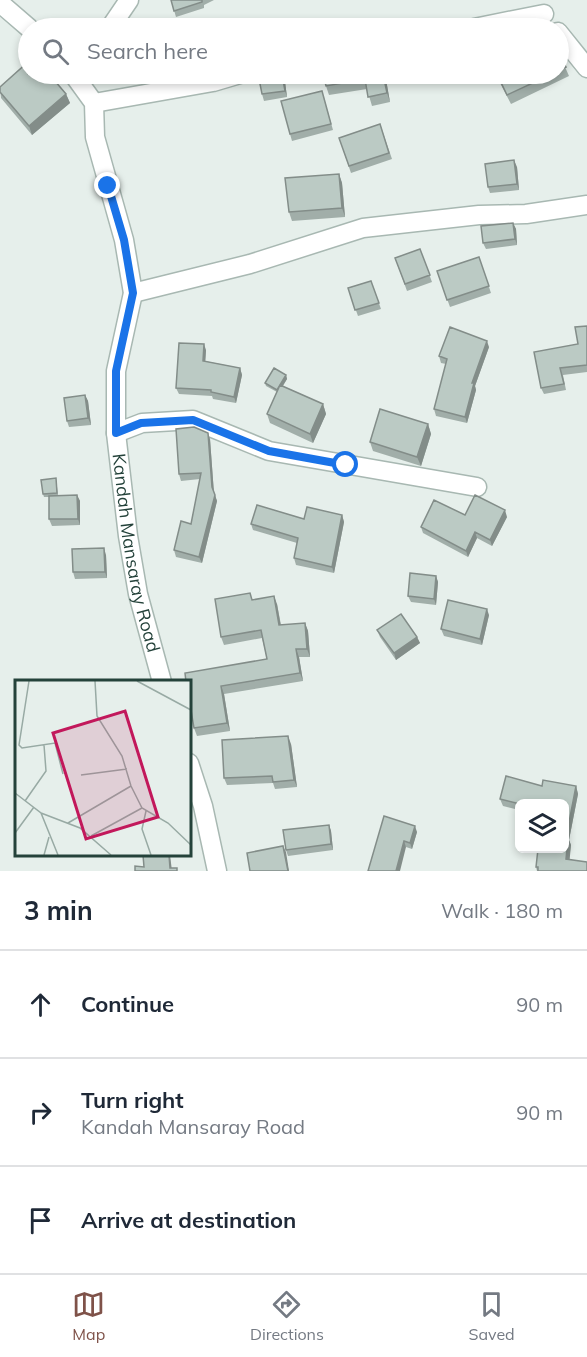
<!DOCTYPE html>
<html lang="en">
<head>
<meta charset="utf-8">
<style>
  body { margin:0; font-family:Mulish,sans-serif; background:#f6f6f7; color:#1f2937 }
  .controls { position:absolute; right:18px; bottom:18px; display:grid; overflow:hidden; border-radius:9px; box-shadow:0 3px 9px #0003 }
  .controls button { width:54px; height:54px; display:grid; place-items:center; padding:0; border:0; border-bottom:2px solid #e0e1e3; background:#fff; color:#1f2937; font:30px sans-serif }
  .stop { position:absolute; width:18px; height:18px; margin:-14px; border:4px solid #1a73e8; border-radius:50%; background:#fff }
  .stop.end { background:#1a73e8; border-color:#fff; box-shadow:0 2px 6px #0008 }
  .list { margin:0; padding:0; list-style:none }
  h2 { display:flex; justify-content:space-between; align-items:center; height:78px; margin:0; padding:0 24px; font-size:26px }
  h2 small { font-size:20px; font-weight:400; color:#747a83 }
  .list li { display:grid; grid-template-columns:39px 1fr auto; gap:18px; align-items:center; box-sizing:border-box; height:108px; padding:0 24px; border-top:2px solid #e0e1e3 }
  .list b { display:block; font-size:22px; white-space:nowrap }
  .list p { margin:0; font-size:20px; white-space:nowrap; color:#747a83 }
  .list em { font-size:20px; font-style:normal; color:#747a83 }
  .icon { flex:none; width:33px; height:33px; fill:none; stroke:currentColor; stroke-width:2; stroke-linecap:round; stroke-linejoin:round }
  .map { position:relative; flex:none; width:587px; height:871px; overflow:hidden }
  .search { position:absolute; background:#fff; box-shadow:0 3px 9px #0003; left:18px; right:18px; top:18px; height:66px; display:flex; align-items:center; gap:15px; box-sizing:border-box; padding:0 21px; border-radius:33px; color:#747a83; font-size:22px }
  .sheet { height:402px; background:#fff }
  nav { display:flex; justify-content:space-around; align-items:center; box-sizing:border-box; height:84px; border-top:2px solid #e0e1e3; background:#fff; font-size:16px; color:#747a83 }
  nav a { display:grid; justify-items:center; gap:3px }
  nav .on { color:#7f5249 }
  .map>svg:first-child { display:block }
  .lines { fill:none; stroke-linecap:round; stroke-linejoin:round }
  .street-casing { stroke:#a8b8b2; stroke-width:21 }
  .street { stroke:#fff; stroke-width:18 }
  .wall { fill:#a1aea9 }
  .shaded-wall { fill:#838d89 }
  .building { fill:#bbcac4; stroke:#838d89; stroke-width:1.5 }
  .route { stroke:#1a73e8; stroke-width:8 }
  .labels { text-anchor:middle; stroke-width:4.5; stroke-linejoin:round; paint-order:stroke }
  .street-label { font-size:18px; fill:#24423a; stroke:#f7fbf9 }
  .inset-road { fill:none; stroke:#98aaa4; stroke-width:1.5 }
  .view { fill:#c2185b; fill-opacity:0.15; stroke:#c2185b; stroke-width:3 }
  .inset-edge { fill:none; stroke:#24423a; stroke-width:3 }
</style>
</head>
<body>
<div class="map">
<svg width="587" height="871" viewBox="0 0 587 871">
  <rect width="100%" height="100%" fill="#e6efeb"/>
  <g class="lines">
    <g class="street-casing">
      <g id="street">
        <path d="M0 3 29 28"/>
        <path d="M110 28 129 0"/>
        <path d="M474 28 544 14"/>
        <path d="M558 32 587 68"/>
        <path id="s1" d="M73 74 94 103 95 137 124 240 133 293 116 371V433L128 536 138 594 162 682"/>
        <path d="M94 103 213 82 240 74"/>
        <path d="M133 293 250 264 363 228 479 215 526 214 587 205"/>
        <path d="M116 433 142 423 193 420 269 451 477 487"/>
        <path d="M189 763 203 806 217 871"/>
      </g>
    </g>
    <use href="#street" class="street"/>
  </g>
  <path class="wall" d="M171 0H214L204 5V8L176 17Z
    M558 51 569 76 511 104 500 83 497 74H558Z
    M258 74H284L287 97 264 101 262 94Z
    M385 74 390 102 372 106 367 89 329 95 326 86Z
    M446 74H477L448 78Z
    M0 87 66 94 70 103 32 135 1 98Z
    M322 91 333 130 292 141 290 134Z
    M380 124 392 159 351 173 339 138Z
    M517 167 519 190 490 193 488 187Z
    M339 174 342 183 345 217 292 221 289 212Z
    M513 223 516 229 517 245 486 249 483 243Z
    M420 249 432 282 407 291 395 258Z
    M479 257 491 293 450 307 437 271Z
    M371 281 381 309 358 316 348 288Z
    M587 326V372L563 375 566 390 544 394 541 388 578 344Z
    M489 347 475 386 476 390 467 423 436 416 434 409 446 364 441 363 439 356Z
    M206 350 205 361 240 368 242 375 236 403 213 399 212 396 179 394 176 388Z
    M286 375 287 379 283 386 323 404 326 414 313 443 270 423 267 414 277 392 266 386 265 383Z
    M85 395 88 401 91 425 69 427 67 421Z
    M428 424 431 434 421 466 373 451 370 442Z
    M210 439 214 493 217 501 202 563 176 557 174 550 191 524 200 479 181 481 179 474Z
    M56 478 58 495H77L80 501V525L52 526 49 519V497H44L43 494Z
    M342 515 344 522 334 573 296 565 294 558 297 543 253 530 251 524Z
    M465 515 507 517 492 546 477 538 468 557 423 533 421 527Z
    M106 555 107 578 75 579 73 572Z
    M436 576 438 582 436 605 411 602 408 596Z
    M253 600 277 604 281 625 305 623 308 631 310 657H299L303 681 224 694 230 731 197 736 194 728 189 698 267 659 262 638 224 645 221 637Z
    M489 615 482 645 444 636 441 629Z
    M377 630 417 637 420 643 396 660 380 637Z
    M291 744 297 787 275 789 273 783 227 785 224 778Z
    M542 786H576L578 794 569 840 571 845 569 859 587 871H537L536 867 564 804H519V810L503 806 500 799Z
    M384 816 417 832 412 849 406 847Z
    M329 825 331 831 333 850 288 856 286 850Z"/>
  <path class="shaded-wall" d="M282 74H284L287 97 285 91Z
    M383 74H385L390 102 387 93Z
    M66 94 70 103 32 135 29 126Z
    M514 160 517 167 519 190 517 184Z
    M339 174 342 183 345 217 342 208Z
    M513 223 516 229 517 245 515 239Z
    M487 341 489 347 475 386 476 390 467 423 465 417 472 383Z
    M204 344 206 350 205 367 203 361Z
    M240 368 242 375 236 403 234 397Z
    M286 375 287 379 278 393 277 390Z
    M85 395 88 401 91 425 88 418Z
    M323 404 326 414 313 443 310 434Z
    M428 424 431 434 421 466 417 457Z
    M208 433 210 439 214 494 212 487Z
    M77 495 80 501V525L78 519Z
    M215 495 217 501 202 563 199 557Z
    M505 510 507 517 492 546 490 540Z
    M342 515 344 522 334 573 332 567Z
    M475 532 477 538 468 557 466 551Z
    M104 548 106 555 107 578 105 572Z
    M436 576 438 582 436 605 434 599Z
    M274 596 277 604 282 633 279 625Z
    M487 609 489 615 482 645 480 639Z
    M305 623 308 631 310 657 307 649Z
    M417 637 420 643 396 660 394 653Z
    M296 649 299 657 303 681 300 673Z
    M221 686 224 694 230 731 227 723Z
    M288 736 291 744 297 787 294 780Z
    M576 786 578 794 569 840 571 845 569 866 566 859V838Z
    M329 825 331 831 333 850 331 844Z
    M415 826 417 832 412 849 410 843Z
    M404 841 406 847 400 871H396Z
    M283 846 286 852 289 871H288Z
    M169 855H170L172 871 170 868Z"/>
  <path class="building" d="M171 0H202V2L174 11Z
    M558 51 566 67 558 70Z
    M28 62V74H49L66 94 29 126 0 92V87Z
    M258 74H282L285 91 262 94Z
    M323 74H383L387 93 368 97 365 79 326 86Z
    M497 74H552L507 95Z
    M322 91 331 124 290 134 281 101Z
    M380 124 389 153 349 166 339 138Z
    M514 160 517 184 488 187 485 164Z
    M339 174 342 208 289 212 285 178Z
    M513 223 515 239 483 243 481 226Z
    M420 249 430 275 405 284 395 258Z
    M479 257 489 286 447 300 437 271Z
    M371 281 379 303 355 310 348 288Z
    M587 326V365L560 368 564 384 541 388 534 352 578 344 575 327Z
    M450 327 487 341 472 383H474L465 417 434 409 447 359 439 356Z
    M179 343 204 344 203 361 240 368 234 397 211 392V390L176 388Z
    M274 368 286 375 277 390 265 383Z
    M280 385 323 404 310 434 267 414Z
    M85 395 88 418 67 421 64 398Z
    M380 409 428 424 417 457 370 442Z
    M194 427 208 433 212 487 215 495 199 557 174 550 181 521 191 524 201 473 179 474 176 429Z
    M56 478 57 493 43 494 41 480Z
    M77 495 78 519H49V496Z
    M475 495 505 510 490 540 475 532 466 551 421 527 434 500 465 515Z
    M257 505 304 519 307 507 342 515 332 567 294 558 298 538 251 524Z
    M104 548 105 572H73L72 549Z
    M410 573 436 576 434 599 408 596Z
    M250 593 252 600 274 596 279 625 305 623 307 649H296L300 673 221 686 227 723 194 728 189 698V682H186L185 673 267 659 261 630 221 637 215 599Z
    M448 600 487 609 480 639 441 629Z
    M401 614 417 637 394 653 377 630Z
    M288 736 294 780 273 782 272 776 224 778 222 740Z
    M506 776 542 786 543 780 576 786 566 838H568L566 859 587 862V871H538V867H536L538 849H564V804H520L500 799Z
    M384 816 415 826 410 843 404 841 396 871H368Z
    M329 825 331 844 286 850 283 830Z
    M283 846 288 871H250L247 853Z
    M143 855H169L170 868H177V871H135V866L144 867Z"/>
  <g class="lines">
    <path class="route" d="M108 186 124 240 133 293 116 371V433L141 423 193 420 269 451 346 465"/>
  </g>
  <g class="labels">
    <g class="street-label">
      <text dy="6" stroke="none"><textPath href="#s1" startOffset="494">Kandah Mansaray Road</textPath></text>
    </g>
  </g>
  <g transform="translate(15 680)">
    <rect width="176" height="176" fill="#e6efeb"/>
    <path class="inset-road" d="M14 1 4 65 7 68 40 63 48 94M80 1 82 36 107 76 116 106 127 128 153 143 176 165M122 1 176 30M66 95 112 89M0 113 26 133 43 175M10 121 31 91 29 65M131 131 127 149 136 175M26 133 65 148 96 175M53 143 116 106M0 153 19 127M76 156 127 128M29 175 34 157"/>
    <path class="view" d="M110 31 143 137 71 159 38 53Z"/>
    <rect width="176" height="176" class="inset-edge"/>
  </g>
</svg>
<div class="controls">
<button><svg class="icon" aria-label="layers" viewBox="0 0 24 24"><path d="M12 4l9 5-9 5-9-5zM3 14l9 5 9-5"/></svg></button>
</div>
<div class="stop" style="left:346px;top:465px"></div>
<div class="stop end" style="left:108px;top:186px"></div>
<div class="search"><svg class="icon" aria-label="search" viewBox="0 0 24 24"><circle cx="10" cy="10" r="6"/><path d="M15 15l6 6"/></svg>Search here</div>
</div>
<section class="sheet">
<h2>3 min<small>Walk · 180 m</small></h2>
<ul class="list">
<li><svg class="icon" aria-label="ahead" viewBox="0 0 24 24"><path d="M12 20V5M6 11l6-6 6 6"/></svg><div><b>Continue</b></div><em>90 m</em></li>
<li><svg class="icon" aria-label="right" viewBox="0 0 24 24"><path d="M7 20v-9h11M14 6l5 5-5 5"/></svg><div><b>Turn right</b><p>Kandah Mansaray Road</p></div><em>90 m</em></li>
<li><svg class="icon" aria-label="arrive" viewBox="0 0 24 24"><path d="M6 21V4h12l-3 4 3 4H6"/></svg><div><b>Arrive at destination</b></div></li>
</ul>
</section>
<nav>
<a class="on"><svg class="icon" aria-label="map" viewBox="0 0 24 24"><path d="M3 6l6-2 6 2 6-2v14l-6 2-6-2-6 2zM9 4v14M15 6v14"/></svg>Map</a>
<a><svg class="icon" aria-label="directions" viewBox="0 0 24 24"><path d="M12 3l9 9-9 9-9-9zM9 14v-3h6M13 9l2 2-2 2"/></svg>Directions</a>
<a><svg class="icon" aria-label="saved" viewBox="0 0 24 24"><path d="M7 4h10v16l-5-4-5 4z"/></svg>Saved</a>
</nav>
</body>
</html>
